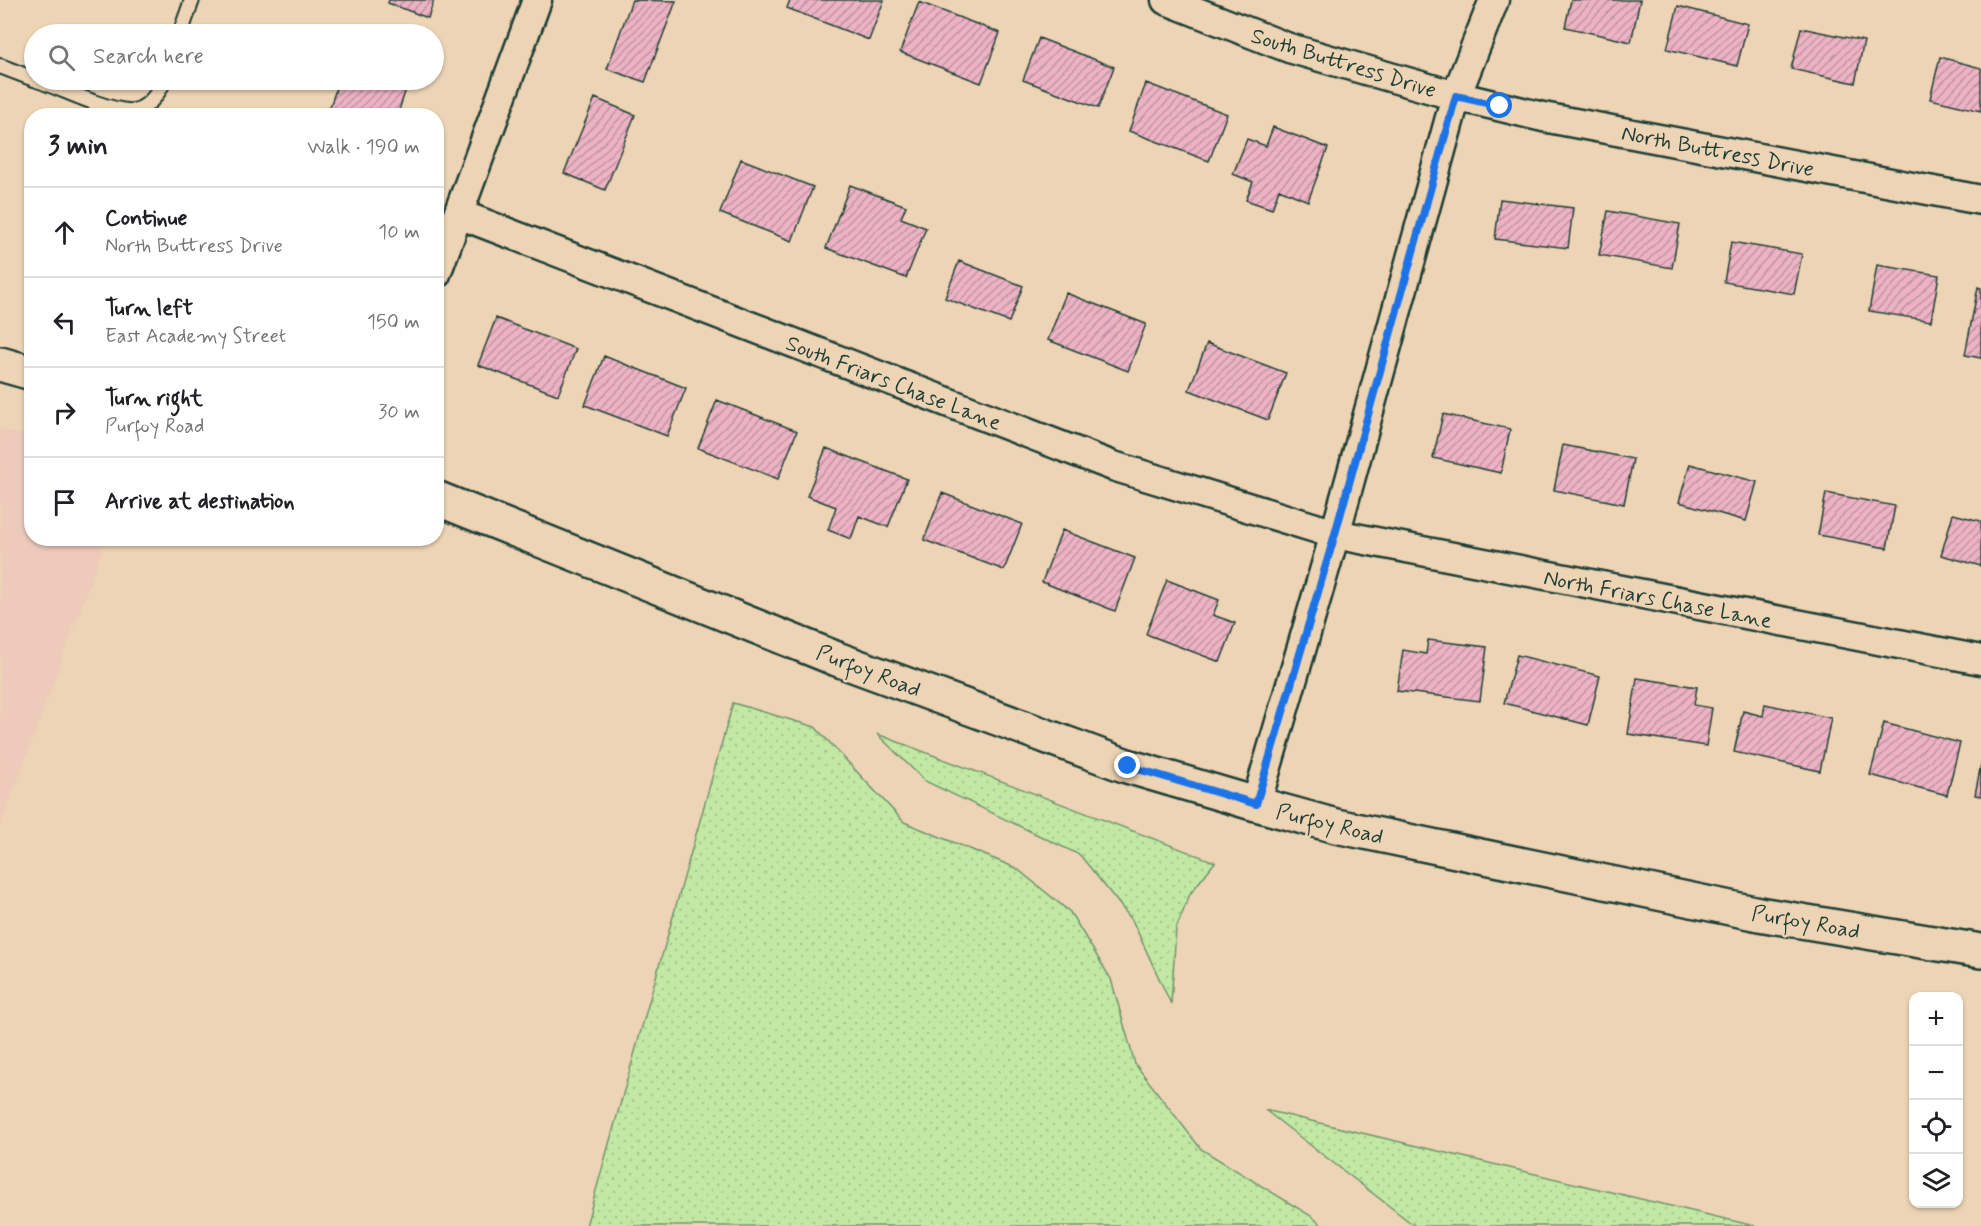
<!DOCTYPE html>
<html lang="en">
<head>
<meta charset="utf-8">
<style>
  body { margin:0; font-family:Mynerve,sans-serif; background:#f6f6f6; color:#202124 }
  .controls { position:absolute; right:18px; bottom:18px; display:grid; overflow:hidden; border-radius:12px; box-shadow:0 2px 4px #0004 }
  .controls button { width:54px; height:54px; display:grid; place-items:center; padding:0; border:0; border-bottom:2px solid #e0e0e0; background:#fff; color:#202124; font:30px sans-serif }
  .stop { position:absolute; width:18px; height:18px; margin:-14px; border:4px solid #1a73e8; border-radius:50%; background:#fff }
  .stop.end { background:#1a73e8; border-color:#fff; box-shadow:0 2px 6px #0008 }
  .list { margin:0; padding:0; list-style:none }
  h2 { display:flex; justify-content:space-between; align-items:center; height:78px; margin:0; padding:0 24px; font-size:26px }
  h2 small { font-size:20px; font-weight:400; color:#757577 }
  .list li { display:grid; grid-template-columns:39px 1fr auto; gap:18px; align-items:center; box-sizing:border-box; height:90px; padding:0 24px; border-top:2px solid #e0e0e0 }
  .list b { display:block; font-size:22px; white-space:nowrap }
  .list p { margin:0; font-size:20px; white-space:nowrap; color:#757577 }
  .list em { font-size:20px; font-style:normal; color:#757577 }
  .icon { flex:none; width:33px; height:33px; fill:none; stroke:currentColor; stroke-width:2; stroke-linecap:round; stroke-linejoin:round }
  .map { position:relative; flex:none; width:1981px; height:1226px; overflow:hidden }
  .search { position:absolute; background:#fff; box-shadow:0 2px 4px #0004; left:24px; top:24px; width:420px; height:66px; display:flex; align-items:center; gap:15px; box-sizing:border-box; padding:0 21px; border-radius:33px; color:#757577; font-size:22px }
  .panel { position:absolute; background:#fff; box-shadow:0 2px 4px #0004; left:24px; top:108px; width:420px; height:438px; border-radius:24px }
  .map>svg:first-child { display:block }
  .built { fill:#edcaba }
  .grass { fill:url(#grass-dots); stroke:#70936c; stroke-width:1.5 }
  .building { fill:url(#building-hatch); stroke:#1f3d34; stroke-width:1.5 }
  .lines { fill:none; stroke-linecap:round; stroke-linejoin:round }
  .service-casing { stroke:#1f3d34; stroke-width:18 }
  .minor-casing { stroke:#1f3d34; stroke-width:33 }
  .tertiary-casing { stroke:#1f3d34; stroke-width:38 }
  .service { stroke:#edd4b5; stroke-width:14 }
  .minor { stroke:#edd4b5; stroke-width:28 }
  .tertiary { stroke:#edd4b5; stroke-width:33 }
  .route { stroke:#1a73e8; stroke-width:8 }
  .labels { text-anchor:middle; stroke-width:5; stroke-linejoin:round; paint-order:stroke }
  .street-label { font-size:22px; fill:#1f3d34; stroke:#edd4b5 }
</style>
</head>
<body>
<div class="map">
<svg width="1981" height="1226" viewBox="0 0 1981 1226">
  <defs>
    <pattern id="grass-dots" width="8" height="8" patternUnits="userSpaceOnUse" patternTransform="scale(1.5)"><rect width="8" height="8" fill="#c1e9a4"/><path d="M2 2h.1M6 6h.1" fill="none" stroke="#a5c98e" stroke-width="1.8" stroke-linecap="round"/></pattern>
    <pattern id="building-hatch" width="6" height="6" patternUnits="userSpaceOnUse" patternTransform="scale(1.5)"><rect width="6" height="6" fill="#edb3c5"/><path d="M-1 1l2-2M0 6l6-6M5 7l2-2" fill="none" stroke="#bf93a1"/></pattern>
  </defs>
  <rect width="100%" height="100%" fill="#edd4b5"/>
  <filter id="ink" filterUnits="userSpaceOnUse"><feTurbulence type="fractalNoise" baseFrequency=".0167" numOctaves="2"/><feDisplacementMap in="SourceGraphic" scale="12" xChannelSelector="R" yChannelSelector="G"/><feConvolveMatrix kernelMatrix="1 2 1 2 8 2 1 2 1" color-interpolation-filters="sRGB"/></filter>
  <g filter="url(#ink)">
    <path class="built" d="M0 429 31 437 32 538 106 539 0 828Z"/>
    <path class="grass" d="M733 703 815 727 904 822 1016 868 1070 912 1111 979 1135 1064 1201 1149 1311 1216 1323 1226H586Z
      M877 734 1215 862 1190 894 1176 929 1171 1004 1132 920 1080 855 925 781Z
      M1265 1110 1755 1226H1415Z"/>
    <path class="building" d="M389 0H434L428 18 388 3Z
      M632 0 676 1 645 82 607 69Z
      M790 0H884L869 40 787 8Z
      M1571 0H1640L1631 42 1565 27Z
      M919 2 1000 33 981 83 900 52Z
      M1678 6 1748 24 1737 66 1667 49Z
      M1801 28 1864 41 1855 83 1791 69Z
      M1039 38 1114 67 1098 108 1023 80Z
      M1940 57 1981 68V111L1930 99Z
      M339 80H409L397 116H327Z
      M1146 83 1227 114 1209 161 1129 131Z
      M595 98 635 115 605 190 564 173Z
      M1273 127 1328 148 1308 201 1279 189 1272 209 1246 200 1253 182 1233 174 1247 139 1266 146Z
      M741 159 813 187 792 241 720 213Z
      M850 185 906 206 901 218 926 228 906 278 826 248Z
      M1500 199 1573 208 1568 248 1495 239Z
      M1608 211 1680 224 1672 268 1599 255Z
      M1731 242 1802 254 1794 294 1724 282Z
      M959 261 1023 286 1009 322 945 298Z
      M1877 265 1939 275 1931 321 1869 311Z
      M1978 287 1981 288V358L1965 355Z
      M1066 293 1146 324 1128 371 1048 340Z
      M496 318 576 349 558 395 478 365Z
      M1207 343 1286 373 1268 420 1189 390Z
      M604 356 686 388 667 436 585 405Z
      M717 400 797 431 778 479 698 448Z
      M1443 414 1510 429 1501 473 1433 458Z
      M1563 445 1633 459 1624 504 1554 490Z
      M826 448 907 479 888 527 859 516 851 539 828 530 836 507 807 496Z
      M1690 464 1757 482 1746 521 1679 502Z
      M942 493 1022 524 1004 570 924 540Z
      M1826 493 1895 506 1887 548 1818 535Z
      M1953 514 1981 521V566L1941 555Z
      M1062 530 1135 558 1115 611 1042 582Z
      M1167 580 1219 600 1213 615 1235 623 1220 662 1146 634Z
      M1428 640 1487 647 1480 701 1397 691 1403 650 1426 654Z
      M1517 655 1600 676 1588 725 1504 703Z
      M1637 678 1697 687 1694 705 1712 708 1706 746 1628 734Z
      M1765 704 1831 718 1820 771 1734 752 1743 711 1763 716Z
      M1884 723 1960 743 1947 795 1870 775Z
      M1981 764V796L1975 795Z"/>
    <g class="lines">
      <g class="service-casing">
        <path id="service" d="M180 34 192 0
          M0 66 34 79
          M37 80C61 88 103 109 127 111 145 113 158 95 164 80"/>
      </g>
      <g class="minor-casing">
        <path id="minor" d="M1166 0 1289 48 1456 96 1543 117 1981 200
          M459 214 1113 466 1335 534 1981 660
          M436 274 537 0
          M1256 804 1335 534 1456 96 1494 0"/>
      </g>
      <g class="tertiary-casing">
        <path id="tertiary" d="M0 364 32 373
          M436 498 837 659 1127 766 1256 804 1336 826 1759 914 1981 951"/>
      </g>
      <use href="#service" class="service"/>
      <use href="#minor" class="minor"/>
      <use href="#tertiary" class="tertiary"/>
    </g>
  </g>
  <g class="lines" filter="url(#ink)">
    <path class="route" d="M1128 766 1256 804 1335 534 1456 96 1500 106"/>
  </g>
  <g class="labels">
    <g class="street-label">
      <text transform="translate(1344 62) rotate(17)" y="8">South Buttress Drive</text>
      <text transform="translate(1718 150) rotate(11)" y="8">North Buttress Drive</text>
      <text transform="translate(894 382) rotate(21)" y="8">South Friars Chase Lane</text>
      <text transform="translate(1658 598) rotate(11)" y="8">North Friars Chase Lane</text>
      <text transform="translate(869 670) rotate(21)" y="8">Purfoy Road</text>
      <text transform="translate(1330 823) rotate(14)" y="8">Purfoy Road</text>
      <text transform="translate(1806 921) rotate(10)" y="8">Purfoy Road</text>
    </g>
  </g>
</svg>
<div class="controls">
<button>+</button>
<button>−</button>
<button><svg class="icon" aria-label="locate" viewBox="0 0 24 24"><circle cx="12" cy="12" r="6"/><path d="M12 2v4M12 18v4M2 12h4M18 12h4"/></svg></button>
<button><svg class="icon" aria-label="layers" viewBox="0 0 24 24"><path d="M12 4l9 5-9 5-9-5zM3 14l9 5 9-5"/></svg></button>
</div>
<div class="stop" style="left:1500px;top:106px"></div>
<div class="stop end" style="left:1128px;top:766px"></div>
<div class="search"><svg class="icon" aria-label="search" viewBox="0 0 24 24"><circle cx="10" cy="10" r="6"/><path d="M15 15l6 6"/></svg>Search here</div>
<section class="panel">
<h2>3 min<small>Walk · 190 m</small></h2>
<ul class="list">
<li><svg class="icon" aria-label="ahead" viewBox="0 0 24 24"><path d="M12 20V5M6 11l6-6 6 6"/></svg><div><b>Continue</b><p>North Buttress Drive</p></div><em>10 m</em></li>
<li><svg class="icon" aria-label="left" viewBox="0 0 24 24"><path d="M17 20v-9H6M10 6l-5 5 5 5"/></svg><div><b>Turn left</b><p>East Academy Street</p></div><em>150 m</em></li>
<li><svg class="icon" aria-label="right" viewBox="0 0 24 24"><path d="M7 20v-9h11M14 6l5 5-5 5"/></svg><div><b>Turn right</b><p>Purfoy Road</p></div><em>30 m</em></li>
<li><svg class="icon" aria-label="arrive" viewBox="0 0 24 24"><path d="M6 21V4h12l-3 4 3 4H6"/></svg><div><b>Arrive at destination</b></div></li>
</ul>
</section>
</div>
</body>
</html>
